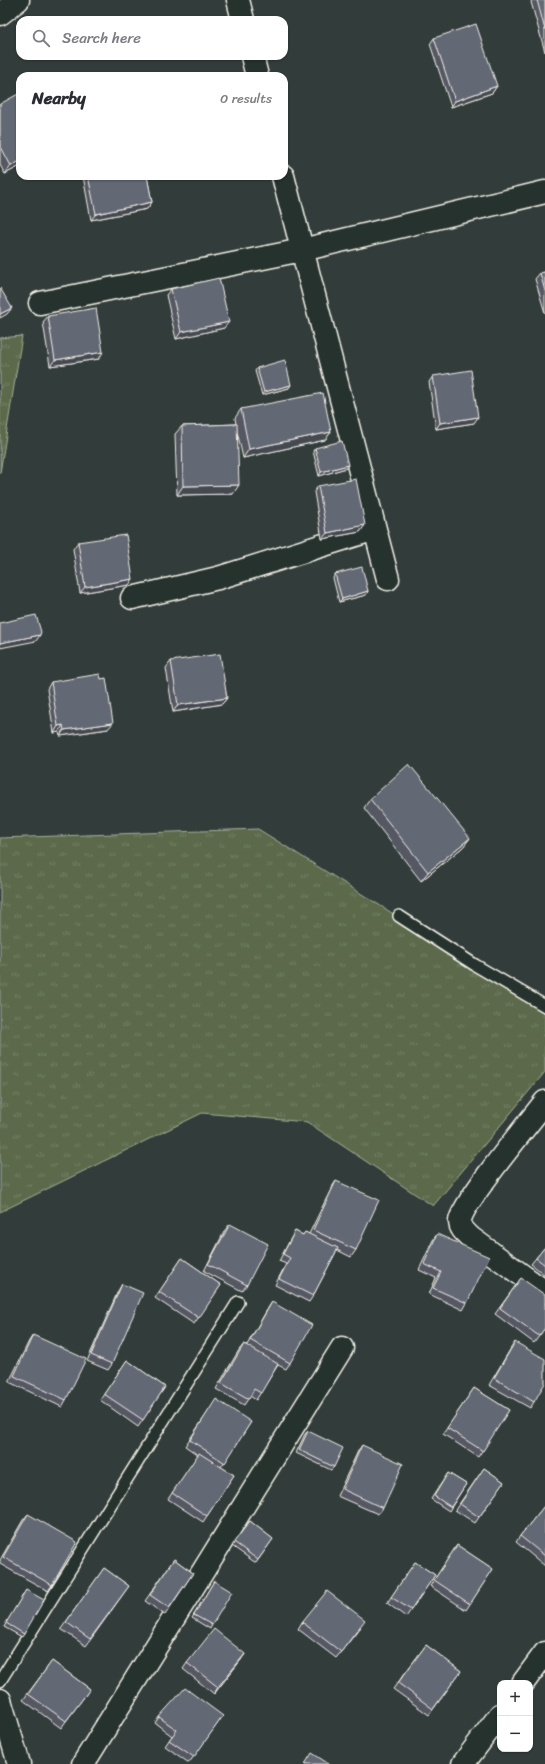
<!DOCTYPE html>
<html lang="en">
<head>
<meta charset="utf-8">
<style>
  body { margin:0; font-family:Sriracha,sans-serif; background:#f7f7f7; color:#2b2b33 }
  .controls { position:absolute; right:12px; bottom:12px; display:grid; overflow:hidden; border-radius:8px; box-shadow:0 1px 3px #0004 }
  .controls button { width:36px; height:36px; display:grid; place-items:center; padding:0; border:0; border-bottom:1px solid #e1e1e2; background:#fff; color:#2b2b33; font:20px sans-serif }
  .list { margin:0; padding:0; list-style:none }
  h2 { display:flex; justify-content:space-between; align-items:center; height:52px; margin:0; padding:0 16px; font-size:17px }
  h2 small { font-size:13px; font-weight:400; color:#7c7c81 }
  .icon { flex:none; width:22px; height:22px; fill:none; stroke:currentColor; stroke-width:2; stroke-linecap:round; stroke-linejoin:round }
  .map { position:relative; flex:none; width:545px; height:1764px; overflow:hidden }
  .search { position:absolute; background:#fff; box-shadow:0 1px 3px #0004; left:16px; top:16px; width:272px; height:44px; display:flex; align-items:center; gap:10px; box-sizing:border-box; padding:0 14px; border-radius:12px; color:#7c7c81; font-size:15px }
  .panel { position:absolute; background:#fff; box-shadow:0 1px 3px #0004; left:16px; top:72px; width:272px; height:108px; border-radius:12px }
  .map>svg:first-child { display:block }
  .grass { fill:url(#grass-tufts); stroke:#a8ae9a }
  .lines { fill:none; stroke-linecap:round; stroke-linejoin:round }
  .lane-casing { stroke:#f4f1e8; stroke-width:14 }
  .street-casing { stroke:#f4f1e8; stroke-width:25 }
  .secondary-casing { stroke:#f4f1e8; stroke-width:25 }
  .lane { stroke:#26332d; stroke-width:11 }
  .street { stroke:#26332d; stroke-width:22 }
  .secondary { stroke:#26332d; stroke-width:22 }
  .wall { fill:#555964; stroke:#f4f1e8 }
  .shaded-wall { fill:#454851; stroke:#f4f1e8 }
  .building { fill:#636774; stroke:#f4f1e8 }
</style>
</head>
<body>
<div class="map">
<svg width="545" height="1764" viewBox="0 0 545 1764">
  <defs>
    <pattern id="grass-tufts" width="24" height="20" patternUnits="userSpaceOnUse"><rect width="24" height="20" fill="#5b6b4c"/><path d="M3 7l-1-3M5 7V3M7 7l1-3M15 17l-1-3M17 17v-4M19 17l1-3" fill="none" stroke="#738166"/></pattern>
  </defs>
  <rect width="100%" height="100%" fill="#323d3b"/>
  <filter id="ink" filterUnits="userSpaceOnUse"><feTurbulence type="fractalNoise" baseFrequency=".025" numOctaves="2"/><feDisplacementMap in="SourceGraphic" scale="8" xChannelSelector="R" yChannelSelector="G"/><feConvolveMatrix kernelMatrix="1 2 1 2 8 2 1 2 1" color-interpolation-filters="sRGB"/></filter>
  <g filter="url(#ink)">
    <path class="grass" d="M22 336 0 473V338Z
      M258 829 545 1009V1072L433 1206 307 1122 202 1113 0 1212V838Z"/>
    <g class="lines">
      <g class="lane-casing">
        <path id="lane" d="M399 916 475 965 545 1006
          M0 1681 238 1302"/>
      </g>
      <g class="street-casing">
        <path id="street" d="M238 0 243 20
          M252 56 257 76
          M283 176 388 579
          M40 303 302 250 545 192
          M132 598 218 578 375 529
          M545 1102C531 1120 461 1205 460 1221 460 1229 466 1233 471 1238L545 1292
          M523 1683 545 1653
          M0 1700 19 1764
          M83 1764 342 1348
          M463 1764 500 1715"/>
      </g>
      <g class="secondary-casing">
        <path id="secondary" d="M0 14 18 0"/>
      </g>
      <use href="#lane" class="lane"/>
      <use href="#street" class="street"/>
      <use href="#secondary" class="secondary"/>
    </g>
    <path class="wall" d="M532 0H545V52L531 2Z
      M434 38 497 86 492 93 451 107 430 44Z
      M0 104 20 166 5 174 0 165Z
      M83 176H147L152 202 147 209 91 220Z
      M545 272V313L535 279 540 273Z
      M171 289 224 328 176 339 166 295Z
      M48 316 99 359 50 366 43 322Z
      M257 368 289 388 262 395 255 371Z
      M433 376 474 423 436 429 429 382Z
      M241 409 331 432 325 440 243 458 237 431 233 494 177 495 175 434 182 426 236 424 235 418Z
      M315 448 348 465 346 468 319 476 313 451Z
      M318 486 365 525 360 532 322 539 314 492Z
      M78 542 129 585 80 593 73 549Z
      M335 574 368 591 366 595 339 602 333 578Z
      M171 661 227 698 222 704 173 712 166 668Z
      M51 682 108 729 60 736 59 732 54 733 47 689Z
      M370 799 470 838 463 847 421 881 364 808Z
      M336 1181 356 1250 351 1257 337 1250 313 1296 309 1302 275 1285 286 1264 279 1261 291 1238 295 1231 303 1235 305 1232 309 1234 332 1187Z
      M230 1224 247 1285 242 1291 204 1271 225 1230Z
      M437 1234 467 1303 463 1310 429 1294 436 1278 419 1270 433 1240Z
      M545 1247V1275L531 1264Z
      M182 1258 221 1285 194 1324 155 1298Z
      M521 1278 545 1328 534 1343 495 1314Z
      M122 1284 112 1364 108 1370 87 1361 118 1291Z
      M272 1302 290 1363 286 1369 278 1365 256 1400 250 1396 244 1405 216 1389 239 1350 244 1344 247 1345 268 1308Z
      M33 1335 66 1400 62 1407 9 1382 29 1341Z
      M515 1342 534 1402 530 1408 489 1385 511 1348Z
      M127 1360 165 1387 138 1427 100 1400Z
      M474 1388 509 1410 478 1457 443 1434Z
      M212 1406 251 1422 221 1467 234 1475 203 1522 168 1499 198 1455 185 1446Z
      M308 1431 334 1467 331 1470 296 1453 305 1434Z
      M362 1445 383 1508 378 1514 337 1496 358 1451Z
      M484 1468 504 1482 475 1523 455 1510Z
      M448 1473 466 1484 449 1511 431 1499Z
      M545 1505V1566L516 1542 520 1536Z
      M28 1514 52 1585 48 1591 0 1564V1560L23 1520Z
      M250 1521 273 1539 256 1563 232 1546Z
      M457 1545 493 1569 466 1610 430 1586Z
      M174 1559 193 1573 165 1615 145 1601Z
      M415 1562 435 1575 406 1617 387 1603Z
      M104 1568 129 1586 86 1646 61 1629Z
      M214 1581 212 1625 210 1629 192 1618Z
      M26 1590 24 1634 22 1637 4 1627Z
      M302 1622 361 1627 336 1658 298 1629Z
      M426 1645 461 1671 429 1715 393 1689Z
      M245 1654 214 1694 183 1669 187 1663Z
      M52 1661 90 1689 61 1728 23 1700Z
      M223 1716 189 1763 165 1746 172 1736 155 1723 159 1717Z"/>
    <path class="shaded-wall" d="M497 86 492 93 451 107 455 101Z
      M20 161V166L5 174 11 166Z
      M152 202 147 209 91 220 96 214Z
      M12 308 7 314 0 318V314Z
      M229 322 224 328 176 339 181 332Z
      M103 352 99 359 50 366 55 360Z
      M291 385 289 388 262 395 264 392Z
      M478 417 474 423 436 429 440 423Z
      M331 432 325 440 243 458 249 449Z
      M348 465 346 468 319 476 321 472Z
      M239 485 233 494 177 495 183 486Z
      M365 525 360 532 322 539 327 533Z
      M133 579 129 585 80 593 85 587Z
      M368 591 366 595 339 602 342 599Z
      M40 635 36 641 0 648V643Z
      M227 698 222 704 173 712 178 705Z
      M113 723 108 729 60 736 64 730Z
      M63 725 59 732 54 733 58 726Z
      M470 838 463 847 421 881 428 872Z
      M245 1654 241 1660 214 1694 218 1687Z"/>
    <path class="building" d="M537 0H545V30Z
      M476 24 497 86 455 101 434 38Z
      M20 93V161L11 166 0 145V104Z
      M88 176H147L152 202 96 214Z
      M545 272V291L540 273Z
      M219 278 229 322 181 332 171 289Z
      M0 288 12 308 0 314Z
      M96 308 103 352 55 360 48 316Z
      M285 360 291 385 264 392 257 368Z
      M471 370 478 417 440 423 433 376Z
      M323 393 331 432 249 449 241 409Z
      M237 424 239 485 183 486 182 426Z
      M342 441 348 465 321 472 315 448Z
      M356 479 365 525 327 533 318 486Z
      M126 535 133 579 85 587 78 542Z
      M362 567 368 591 342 599 335 574Z
      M36 615 41 632 40 635 0 643V623Z
      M220 654 227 698 178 705 171 661Z
      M100 674 101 679 106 678 113 723 64 730 63 725 58 726 51 682Z
      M409 764 470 838 428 872 370 799Z
      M336 1181 379 1200 356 1250 313 1230Z
      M230 1224 268 1244 247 1285 208 1264Z
      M295 1231 303 1235 305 1232 338 1248 313 1296 279 1279 290 1258 283 1254Z
      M437 1234 489 1257 467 1303 433 1288 441 1272 424 1264Z
      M545 1247V1265L536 1258Z
      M182 1258 221 1285 199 1318 159 1292Z
      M521 1278 545 1295V1328L539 1336 500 1308Z
      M122 1284 143 1293 112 1364 91 1355Z
      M272 1302 312 1325 290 1363 250 1340Z
      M33 1335 86 1359 66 1400 14 1376Z
      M515 1342 545 1359V1383L534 1402 494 1378Z
      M244 1344 278 1364 261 1393 254 1389 249 1399 221 1383Z
      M127 1360 165 1387 143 1420 104 1394Z
      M474 1388 509 1410 483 1451 447 1428Z
      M216 1399 251 1422 225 1463 190 1440Z
      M308 1431 343 1448 334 1467 299 1450Z
      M362 1445 403 1464 383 1508 342 1489Z
      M199 1453 234 1475 207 1516 172 1493Z
      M484 1468 504 1482 479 1517 460 1504Z
      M448 1473 466 1484 451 1507 434 1496Z
      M545 1505V1556L520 1536Z
      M28 1514 77 1542 52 1585 3 1557Z
      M250 1521 273 1539 258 1560 234 1542Z
      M457 1545 493 1569 470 1604 434 1580Z
      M174 1559 193 1573 169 1608 150 1595Z
      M415 1562 435 1575 411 1610 391 1597Z
      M104 1568 129 1586 90 1639 66 1622Z
      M214 1581 232 1592 212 1625 194 1615Z
      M26 1590 44 1600 24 1634 6 1623Z
      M327 1591 365 1620 341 1652 302 1622Z
      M214 1629 245 1654 218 1687 187 1663Z
      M426 1645 461 1671 433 1709 398 1683Z
      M52 1661 90 1689 66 1721 28 1694Z
      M185 1688 223 1716 194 1757 169 1740 177 1730 159 1717Z
      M312 1753 329 1764H305Z"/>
  </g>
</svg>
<div class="controls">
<button>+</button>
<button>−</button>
</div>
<div class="search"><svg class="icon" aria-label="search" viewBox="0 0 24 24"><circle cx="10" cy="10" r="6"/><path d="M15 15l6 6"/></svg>Search here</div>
<section class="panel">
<h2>Nearby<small>0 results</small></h2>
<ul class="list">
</ul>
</section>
</div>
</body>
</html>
